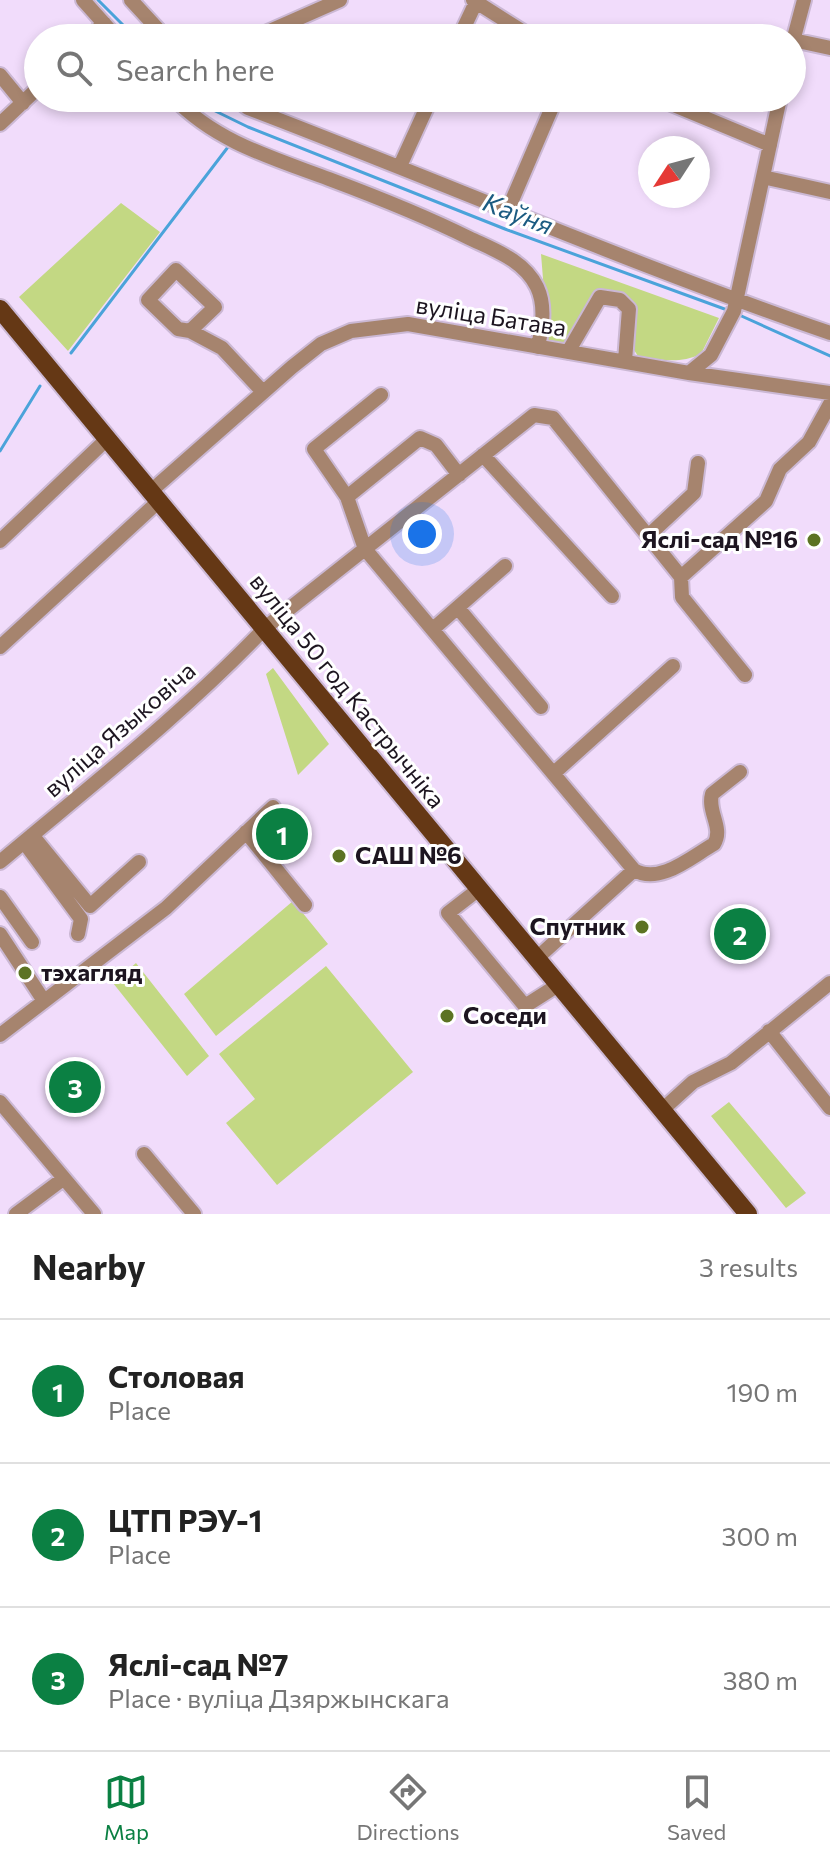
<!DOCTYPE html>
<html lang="en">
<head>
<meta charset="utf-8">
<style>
  body { margin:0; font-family:Commissioner,sans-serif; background:#f6f6f6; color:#222 }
  .compass { position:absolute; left:638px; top:136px; width:72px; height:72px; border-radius:50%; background:#fff; box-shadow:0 4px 12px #0003; rotate:234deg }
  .you { position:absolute; left:422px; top:534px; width:28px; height:28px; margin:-20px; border:6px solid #fff; border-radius:50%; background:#1a73e8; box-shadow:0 0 0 12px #1a73e833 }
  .badge { display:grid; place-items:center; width:52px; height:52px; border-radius:50%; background:#0b8043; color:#fff; font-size:26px; font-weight:700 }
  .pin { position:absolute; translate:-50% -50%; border:4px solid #fff; box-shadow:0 2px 8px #0006 }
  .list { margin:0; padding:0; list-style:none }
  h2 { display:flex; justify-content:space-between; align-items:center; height:104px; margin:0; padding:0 32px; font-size:34px }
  h2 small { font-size:26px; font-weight:400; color:#767676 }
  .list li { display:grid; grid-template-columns:52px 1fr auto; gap:24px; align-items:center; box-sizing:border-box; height:144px; padding:0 32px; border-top:2px solid #e0e0e0 }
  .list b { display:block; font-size:30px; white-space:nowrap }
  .list p { margin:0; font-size:26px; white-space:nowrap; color:#767676 }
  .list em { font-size:26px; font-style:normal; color:#767676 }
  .icon { flex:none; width:44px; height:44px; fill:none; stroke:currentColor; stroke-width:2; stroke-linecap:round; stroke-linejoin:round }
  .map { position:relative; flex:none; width:830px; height:1214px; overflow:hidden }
  .search { position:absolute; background:#fff; box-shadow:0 4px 12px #0003; left:24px; right:24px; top:24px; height:88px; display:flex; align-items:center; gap:20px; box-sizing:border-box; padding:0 28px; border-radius:44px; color:#767676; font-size:30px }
  .sheet { height:536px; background:#fff }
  nav { display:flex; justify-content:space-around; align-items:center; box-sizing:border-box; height:112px; border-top:2px solid #e0e0e0; background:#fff; font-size:22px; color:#767676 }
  nav a { display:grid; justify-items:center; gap:4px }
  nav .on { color:#0b8043 }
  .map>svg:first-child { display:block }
  .green { fill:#c3d883 }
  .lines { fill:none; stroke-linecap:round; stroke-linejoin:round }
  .stream { stroke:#4ba3da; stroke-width:3 }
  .minor-casing { stroke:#cbb8d4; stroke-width:18 }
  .major-casing { stroke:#cbb8d4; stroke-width:22 }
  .minor { stroke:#a6846e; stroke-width:14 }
  .major { stroke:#653815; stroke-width:18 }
  .poi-dot { fill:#5c7323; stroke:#fff; stroke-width:3 }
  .labels { text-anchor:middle; stroke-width:6; stroke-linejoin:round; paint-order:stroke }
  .street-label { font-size:24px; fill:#1d1520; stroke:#fff }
  .poi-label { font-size:24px; font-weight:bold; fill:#1d1520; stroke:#fff; text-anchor:start }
  .water-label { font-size:26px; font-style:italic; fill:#1b5b81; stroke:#fff }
</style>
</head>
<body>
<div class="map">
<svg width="830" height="1214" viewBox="0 0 830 1214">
  <rect width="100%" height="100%" fill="#f1dcfb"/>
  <path class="green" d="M121 203 160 232 68 351 19 297Z
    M541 254 719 318 701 354C679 364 662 360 638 356L634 350 631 302 599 294 565 343 548 340Z
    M273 668 329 744 298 775 266 674Z
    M293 901 328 944 216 1036 184 994Z
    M136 963 209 1056 187 1076 113 983Z
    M326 966 413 1072 277 1185 226 1123 255 1099 219 1054Z
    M729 1102 806 1193 786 1208 711 1116Z"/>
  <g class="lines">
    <path class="stream" d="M98 0 136 38
      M196 98 203 105 248 127 505 229 730 311
      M737 314 830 356
      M71 353 228 147
      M0 451 40 386"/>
    <g class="minor-casing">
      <path id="minor" d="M83 0 117 38
        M131 0 166 38
        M473 0 533 38
        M89 38 104 23
        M254 38 340 0
        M459 38 476 2
        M793 40 830 48
        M792 45 804 0
        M0 75 23 103
        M174 98C216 142 273 158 329 179 377 197 423 215 469 238 494 250 524 260 537 287 546 306 542 327 538 347
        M235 98 248 108C442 182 633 265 830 333
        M657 98 770 145
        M0 124 38 88
        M400 166 431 98
        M763 177 830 192
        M507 212 556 98
        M190 331 215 307 176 270 148 300 178 329 190 331 222 348 263 392
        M568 352 600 297 620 300 629 309 625 361
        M689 373 711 355 734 311 780 98
        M381 395 314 449 347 497 365 549 634 870C660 885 691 857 714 844 724 828 707 812 712 794L740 772
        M483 455 612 596
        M151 491 292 367 321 344 351 331 408 324 689 373 830 393
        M347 497 420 438 436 445 459 475
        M648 536 694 493 698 463
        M0 541 108 438
        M681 577 682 597 745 675
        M458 608 541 707
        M433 629 505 566
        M0 647 159 501
        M554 773 673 666
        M246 832 305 905
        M32 835 90 906 139 862
        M24 842 81 919 78 934
        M0 862C89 787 184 713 265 628L534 415 553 418 681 577 766 501 780 469 809 442 830 404
        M479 889 448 913 525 1006 558 985
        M0 897 32 942
        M0 934 44 1001
        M536 959 634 870
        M769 1031 830 1108
        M0 1035 166 908 273 807
        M0 1102 94 1214
        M661 1111 693 1082 731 1063 830 983
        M144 1154 194 1214
        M16 1214 63 1179"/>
    </g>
    <g class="major-casing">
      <path id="major" d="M0 309 748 1214"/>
    </g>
    <use href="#minor" class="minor"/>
    <use href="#major" class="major"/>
  </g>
  <g class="poi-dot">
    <circle cx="814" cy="540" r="8"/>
    <circle cx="339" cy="856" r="8"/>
    <circle cx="642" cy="927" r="8"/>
    <circle cx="25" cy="973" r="8"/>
    <circle cx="447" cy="1016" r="8"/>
  </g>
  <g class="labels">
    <g class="street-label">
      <text transform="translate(491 317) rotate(9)" y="8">вуліца Батава</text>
      <text transform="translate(347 691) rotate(51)" y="8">вуліца 50 год Кастрычніка</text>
      <text transform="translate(120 730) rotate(-41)" y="8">вуліца Языковіча</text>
    </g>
    <g class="poi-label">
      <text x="798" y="548" text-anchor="end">Яслі-сад №16</text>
      <text x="355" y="864">САШ №6</text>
      <text x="626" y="935" text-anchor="end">Спутник</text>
      <text x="41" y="981">тэхагляд</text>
      <text x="463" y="1024">Соседи</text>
    </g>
    <g class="water-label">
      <text transform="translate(518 214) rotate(21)" y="9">Каўня</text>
    </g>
  </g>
</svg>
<svg class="compass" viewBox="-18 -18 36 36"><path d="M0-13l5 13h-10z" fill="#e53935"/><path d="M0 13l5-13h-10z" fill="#767676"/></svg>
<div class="you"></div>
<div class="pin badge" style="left:282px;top:834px">1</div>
<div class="pin badge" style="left:740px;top:934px">2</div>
<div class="pin badge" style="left:75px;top:1087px">3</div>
<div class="search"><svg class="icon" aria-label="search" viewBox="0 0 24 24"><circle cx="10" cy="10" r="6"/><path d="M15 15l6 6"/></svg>Search here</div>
</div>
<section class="sheet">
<h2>Nearby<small>3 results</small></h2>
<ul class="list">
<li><span class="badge">1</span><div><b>Столовая</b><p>Place</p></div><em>190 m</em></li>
<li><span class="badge">2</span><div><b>ЦТП РЭУ-1</b><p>Place</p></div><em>300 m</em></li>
<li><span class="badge">3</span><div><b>Яслі-сад №7</b><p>Place · вуліца Дзяржынскага</p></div><em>380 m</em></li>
</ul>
</section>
<nav>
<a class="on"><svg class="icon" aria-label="map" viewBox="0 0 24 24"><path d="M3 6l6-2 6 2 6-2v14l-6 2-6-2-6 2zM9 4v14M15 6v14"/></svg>Map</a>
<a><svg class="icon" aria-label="directions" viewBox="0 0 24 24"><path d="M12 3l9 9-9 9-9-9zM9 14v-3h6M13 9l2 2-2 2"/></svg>Directions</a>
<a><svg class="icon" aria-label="saved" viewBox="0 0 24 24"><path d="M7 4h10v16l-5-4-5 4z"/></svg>Saved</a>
</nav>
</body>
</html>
